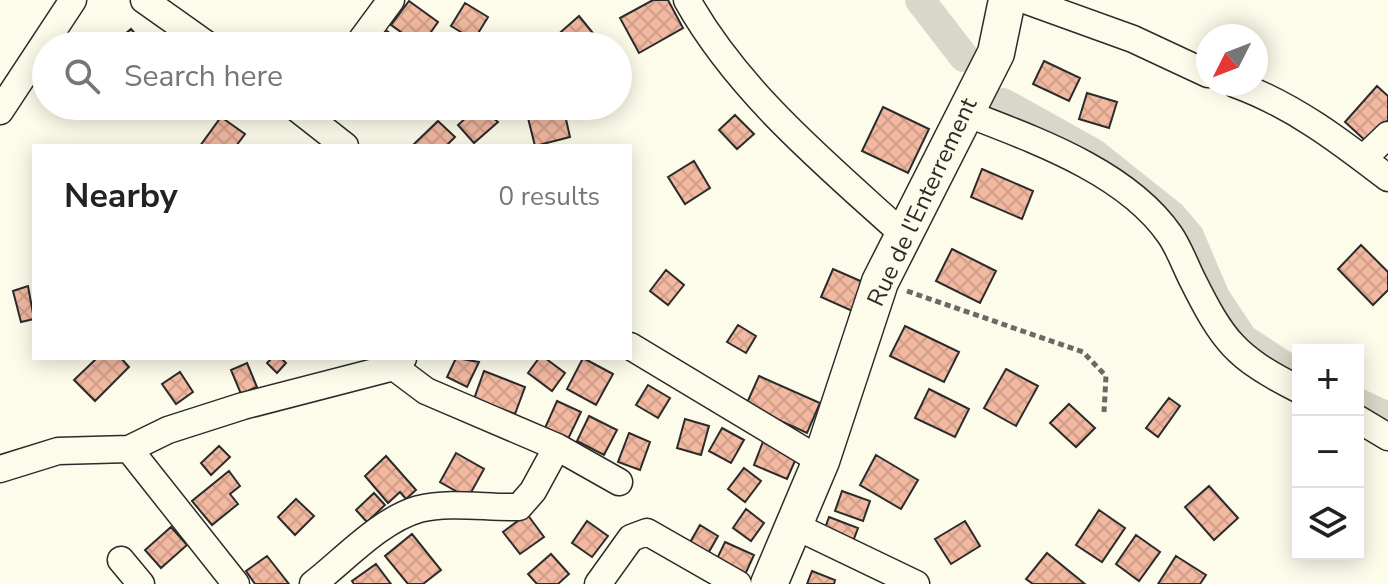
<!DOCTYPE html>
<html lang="en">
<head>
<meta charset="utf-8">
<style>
  body { margin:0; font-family:"Nunito Sans",sans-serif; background:#f6f6f6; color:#222 }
  .controls { position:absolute; right:24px; bottom:24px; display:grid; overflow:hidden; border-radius:0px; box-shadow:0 4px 20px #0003 }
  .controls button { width:72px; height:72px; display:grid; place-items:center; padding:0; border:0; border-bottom:2px solid #e0e0e0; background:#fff; color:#222; font:40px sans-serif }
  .compass { position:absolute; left:1196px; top:24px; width:72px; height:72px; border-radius:50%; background:#fff; box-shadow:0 4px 20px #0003; rotate:228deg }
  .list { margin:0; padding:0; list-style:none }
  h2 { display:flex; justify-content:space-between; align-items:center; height:104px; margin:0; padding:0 32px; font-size:34px }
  h2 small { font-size:26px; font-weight:400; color:#767676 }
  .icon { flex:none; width:44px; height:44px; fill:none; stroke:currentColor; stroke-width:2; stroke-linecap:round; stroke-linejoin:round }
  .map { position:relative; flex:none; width:1388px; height:584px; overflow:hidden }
  .search { position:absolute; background:#fff; box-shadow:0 4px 20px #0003; left:32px; top:32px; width:600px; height:88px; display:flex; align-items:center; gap:20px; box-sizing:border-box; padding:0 28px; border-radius:44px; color:#767676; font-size:30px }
  .panel { position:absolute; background:#fff; box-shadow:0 4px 20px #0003; left:32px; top:144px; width:600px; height:216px; border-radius:0px }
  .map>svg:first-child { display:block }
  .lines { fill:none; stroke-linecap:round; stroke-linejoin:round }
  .canal { stroke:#d8d7c9; stroke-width:30 }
  .building { fill:url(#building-cross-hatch); stroke:#2b2b2b; stroke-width:2 }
  .street-casing { stroke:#2b2b2b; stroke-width:29 }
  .secondary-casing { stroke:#2b2b2b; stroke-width:39 }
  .path { stroke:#6a6964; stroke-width:5; stroke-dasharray:6 4; stroke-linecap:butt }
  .street { stroke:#fdfbea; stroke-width:26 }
  .secondary { stroke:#fdfbea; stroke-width:36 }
  .labels { text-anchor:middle; stroke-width:6; stroke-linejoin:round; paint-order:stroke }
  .street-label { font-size:24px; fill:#2b2b2b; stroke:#fdfbea }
</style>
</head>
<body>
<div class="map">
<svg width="1388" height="584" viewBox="0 0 1388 584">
  <defs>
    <pattern id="building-cross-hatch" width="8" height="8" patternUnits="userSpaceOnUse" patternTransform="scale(2)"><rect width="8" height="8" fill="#f2b8a0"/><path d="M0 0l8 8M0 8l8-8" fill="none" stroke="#d09e8a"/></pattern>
  </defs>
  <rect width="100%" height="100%" fill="#fdfbea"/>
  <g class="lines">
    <path class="canal" d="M920 0 964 57
      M1003 103 1093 153 1172 216 1189 236 1215 297 1243 339 1298 375
      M1358 403 1388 417"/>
  </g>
  <path class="building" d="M653 0H668L683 28 639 53 620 18Z
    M409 1 438 22 421 46 391 25Z
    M465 3 488 17 474 40 451 26Z
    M579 16 601 43 598 46H561L554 38Z
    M131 29 146 46H111Z
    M387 31 407 46H375Z
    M1044 61 1080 78 1069 101 1033 84Z
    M1377 86 1388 96V120L1368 143 1345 122Z
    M1087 93 1117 102 1109 128 1079 119Z
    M479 106 498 122 474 143 458 125Z
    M525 106H563L570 137 535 146Z
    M883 107 929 129 908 173 862 151Z
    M735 115 754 134 737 149 719 130Z
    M221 117 245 134 236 146H200Z
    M438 121 455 137 446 146H412Z
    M694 161 710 188 685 204 668 177Z
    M982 169 1033 191 1022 219 971 197Z
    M1361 245 1388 272V290L1373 305 1338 269Z
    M952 249 996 271 980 303 936 281Z
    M833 269 872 286 859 314 821 297Z
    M666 270 684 285 668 305 650 291Z
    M28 286 34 319 21 322 13 291Z
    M738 325 756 336 746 353 727 342Z
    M905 326 959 352 944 382 890 356Z
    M97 358H121L129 367 95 401 74 380Z
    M272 358H281L286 363 277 373 267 363Z
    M456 358 479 362 467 387 447 377Z
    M539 358H545L565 373 552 391 528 373Z
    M583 358 613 374 596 405 567 389Z
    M247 363 257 387 241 394 231 370Z
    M1006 369 1038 386 1016 426 984 408Z
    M484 371 525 387 515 414 474 399Z
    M180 372 193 392 176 404 162 384Z
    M759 376 820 403 807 433 746 405Z
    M648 385 670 398 658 418 636 405Z
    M929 389 969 409 955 437 915 418Z
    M1169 398 1180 406 1158 437 1146 428Z
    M557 401 581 412 568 439 545 428Z
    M1069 404 1095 428 1076 447 1050 423Z
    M589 416 617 430 604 455 577 441Z
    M685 419 709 426 701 455 677 448Z
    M722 428 744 440 731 463 709 451Z
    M629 433 650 442 640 470 618 462Z
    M764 439 798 454 787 479 754 465Z
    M219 446 230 457 211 475 201 463Z
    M456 453 484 469 468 498 440 482Z
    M876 455 918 480 901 509 860 485Z
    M386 456 416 490 406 499 400 492 388 503 365 476Z
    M744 468 761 481 745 502 728 489Z
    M229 471 240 486 230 494 238 504 212 525 192 501Z
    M1209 486 1238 518 1214 540 1185 507Z
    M842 491 870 501 863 521 835 511Z
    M374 493 385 505 367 522 356 510Z
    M296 499 314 516 295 535 278 517Z
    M746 509 764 523 751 541 733 528Z
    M1099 510 1125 528 1102 562 1076 545Z
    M527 514 544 537 520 554 503 532Z
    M829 517 858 528 852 544 823 534Z
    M587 521 608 536 592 557 572 543Z
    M965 521 980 546 951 564 935 539Z
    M700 525 718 536 706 557 688 546Z
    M171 527 187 545 161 568 145 550Z
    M412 534 441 570 423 584H408L385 556Z
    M1136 535 1160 552 1139 581 1116 564Z
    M725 542 754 555 743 579 714 565Z
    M1047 553 1085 584H1033L1026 579Z
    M551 554 569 574 558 584H537L528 574Z
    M267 556 289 584H255L246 571Z
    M1176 556 1206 575 1200 584H1158Z
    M376 564 391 584H354L352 581Z
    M812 571 835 580 834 584H807Z"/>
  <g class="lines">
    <g class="street-casing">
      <path id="street" d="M144 0 209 46
        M687 0C739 93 827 165 905 236
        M1025 0 1133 39 1208 74
        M357 46 391 0
        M1235 84C1293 105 1340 141 1388 178
        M294 106 345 146
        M0 111 73 0
        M963 112C1032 139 1126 171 1170 235 1179 248 1185 265 1192 279 1223 341 1235 357 1298 389
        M1363 159 1388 135
        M630 346 821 461
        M394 367 426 391 557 447 619 482
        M1358 419 1388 437
        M129 449 236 584
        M0 469 58 451 129 449 168 430 243 406 394 367 403 358
        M791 524 916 584
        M121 560 141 584
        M313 584C344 560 380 520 419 509 451 501 486 508 519 507L533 491 557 447
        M598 584 631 538 647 532 738 584"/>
    </g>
    <g class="secondary-casing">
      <path id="secondary" d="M769 584 821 461 880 282 996 53 1007 0"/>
    </g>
    <path class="path" d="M907 291 1083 352 1106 376 1104 412"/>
    <use href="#street" class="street"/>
    <use href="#secondary" class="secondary"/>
  </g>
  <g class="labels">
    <g class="street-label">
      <text transform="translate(922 202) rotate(-65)" y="8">Rue de l'Enterrement</text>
    </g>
  </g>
</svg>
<div class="controls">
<button>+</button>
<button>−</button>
<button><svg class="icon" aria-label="layers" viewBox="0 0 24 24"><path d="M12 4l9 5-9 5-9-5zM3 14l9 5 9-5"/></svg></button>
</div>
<svg class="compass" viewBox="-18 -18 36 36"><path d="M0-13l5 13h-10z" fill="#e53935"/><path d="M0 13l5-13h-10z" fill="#767676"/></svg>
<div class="search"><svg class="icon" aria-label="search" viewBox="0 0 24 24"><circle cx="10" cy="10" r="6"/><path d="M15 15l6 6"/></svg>Search here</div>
<section class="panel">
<h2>Nearby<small>0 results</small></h2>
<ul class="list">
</ul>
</section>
</div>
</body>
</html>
